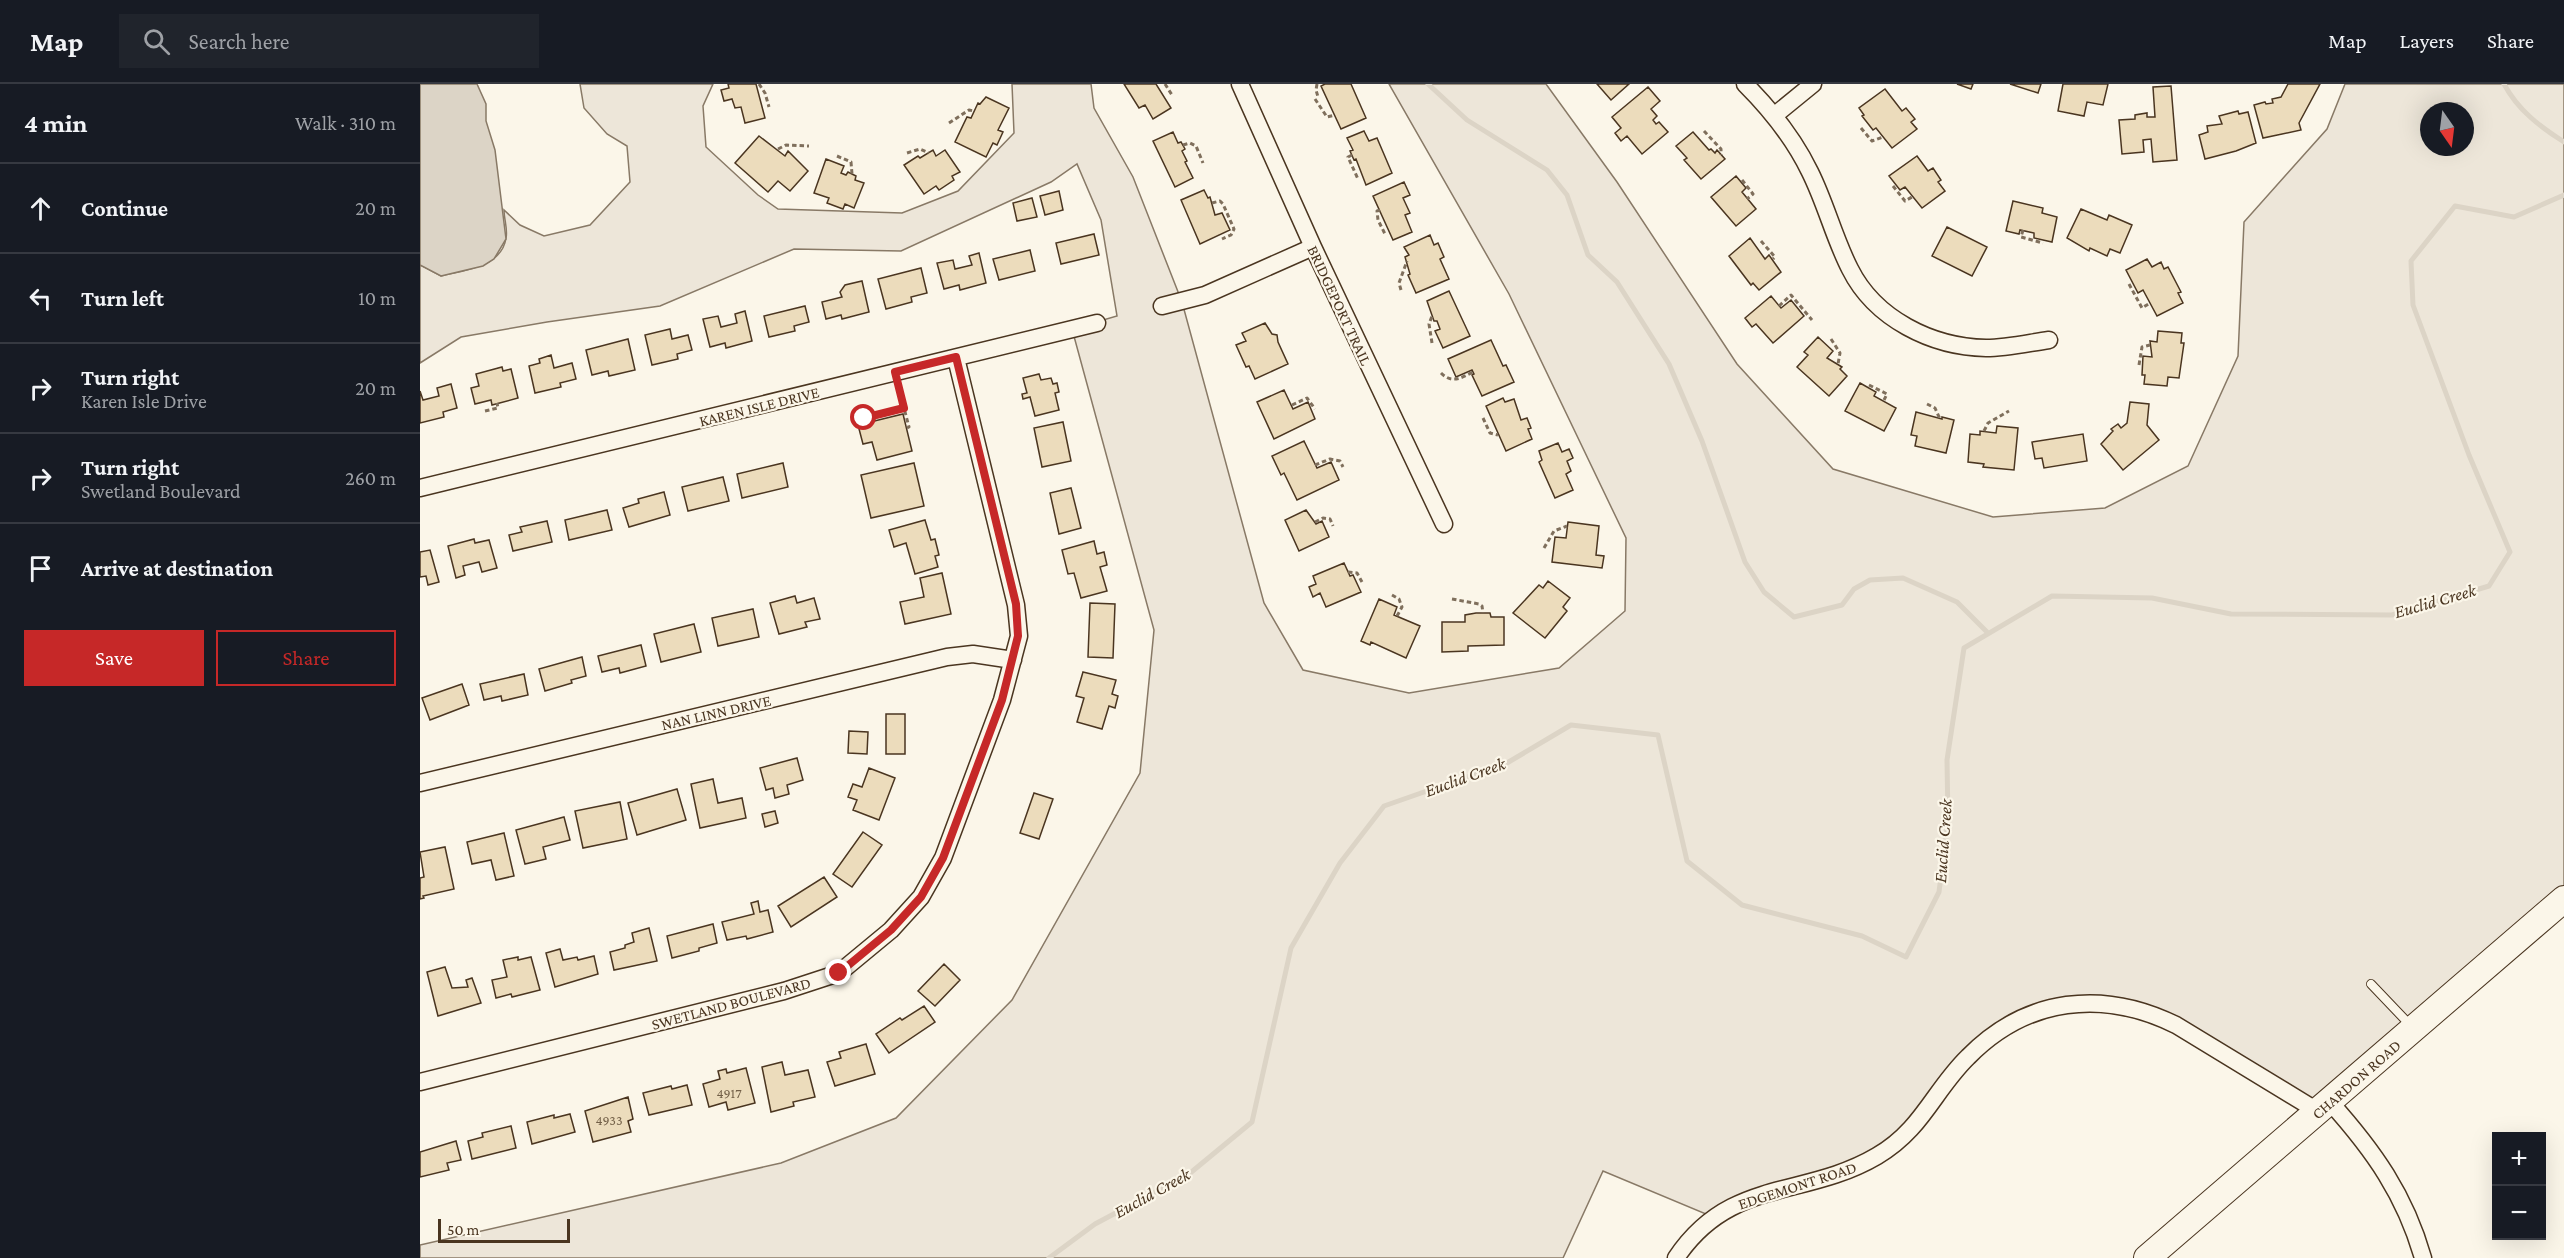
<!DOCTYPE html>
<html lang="en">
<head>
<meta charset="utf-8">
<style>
  body { margin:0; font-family:"Crimson Pro",serif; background:#20242c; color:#f1f3f6 }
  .controls { position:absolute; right:18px; bottom:18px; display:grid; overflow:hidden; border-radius:0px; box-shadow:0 6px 24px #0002 }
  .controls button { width:54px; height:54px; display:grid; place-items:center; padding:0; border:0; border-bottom:2px solid #363941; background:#171b24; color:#f1f3f6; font:30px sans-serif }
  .compass { position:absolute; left:2000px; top:18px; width:54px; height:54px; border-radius:50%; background:#171b24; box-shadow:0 6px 24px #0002; rotate:166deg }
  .scale { position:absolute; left:18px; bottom:15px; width:132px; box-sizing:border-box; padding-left:6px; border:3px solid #4a3520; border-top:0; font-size:16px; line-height:21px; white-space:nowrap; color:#4a3520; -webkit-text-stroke:4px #fbf6e9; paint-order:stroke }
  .stop { position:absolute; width:18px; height:18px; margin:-14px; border:4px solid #c62828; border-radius:50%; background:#fff }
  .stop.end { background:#c62828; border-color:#fff; box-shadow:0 2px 6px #0008 }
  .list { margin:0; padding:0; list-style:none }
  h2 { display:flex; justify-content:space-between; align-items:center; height:78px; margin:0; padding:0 24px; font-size:26px }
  h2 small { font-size:20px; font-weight:400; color:#9ea1a6 }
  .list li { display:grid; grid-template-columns:39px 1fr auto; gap:18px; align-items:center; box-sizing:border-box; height:90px; padding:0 24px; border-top:2px solid #363941 }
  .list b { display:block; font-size:22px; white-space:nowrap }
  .list p { margin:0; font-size:20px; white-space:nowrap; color:#9ea1a6 }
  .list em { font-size:20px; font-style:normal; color:#9ea1a6 }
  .actions { display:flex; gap:12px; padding:18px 24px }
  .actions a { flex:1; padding:14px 0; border:2px solid #c62828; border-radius:0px; text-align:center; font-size:21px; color:#c62828 }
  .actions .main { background:#c62828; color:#fff }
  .icon { flex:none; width:33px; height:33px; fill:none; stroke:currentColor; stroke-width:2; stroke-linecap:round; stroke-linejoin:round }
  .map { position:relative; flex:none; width:2144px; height:1174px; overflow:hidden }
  header { display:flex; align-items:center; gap:36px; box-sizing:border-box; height:84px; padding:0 30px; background:#171b24; border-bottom:2px solid #363941 }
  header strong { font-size:28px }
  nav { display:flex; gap:33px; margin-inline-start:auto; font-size:21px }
  .search { width:420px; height:54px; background:#20242c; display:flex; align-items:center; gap:15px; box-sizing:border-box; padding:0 21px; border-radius:0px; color:#9ea1a6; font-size:22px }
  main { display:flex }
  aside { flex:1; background:#171b24 }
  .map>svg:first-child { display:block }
  .green { fill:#ede6d9; stroke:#887966; stroke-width:1.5; fill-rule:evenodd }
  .water { fill:#dcd4c6; stroke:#887966; stroke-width:1.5 }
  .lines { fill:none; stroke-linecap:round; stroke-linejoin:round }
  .stream { stroke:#dcd4c6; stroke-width:5 }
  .building { fill:#ecdcbc; stroke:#4a3520; stroke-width:1.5 }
  .service-casing { stroke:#4a3520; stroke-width:10 }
  .minor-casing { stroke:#4a3520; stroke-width:19 }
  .primary-casing { stroke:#4a3520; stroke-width:28 }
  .path { stroke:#7f6f5c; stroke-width:3; stroke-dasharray:4.5 3; stroke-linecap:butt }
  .service { stroke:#fbf6e9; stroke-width:8 }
  .minor { stroke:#fbf6e9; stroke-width:16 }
  .primary { stroke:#fbf6e9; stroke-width:26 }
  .route { stroke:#c62828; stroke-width:8 }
  .labels { text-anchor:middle; stroke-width:4.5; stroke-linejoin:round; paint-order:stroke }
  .number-label { font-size:14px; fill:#725f47 }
  .street-label { font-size:16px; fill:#4a3520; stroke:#fbf6e9 }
  .water-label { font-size:18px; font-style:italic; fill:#4a3520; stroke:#fbf6e9 }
</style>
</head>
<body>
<header>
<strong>Map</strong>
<div class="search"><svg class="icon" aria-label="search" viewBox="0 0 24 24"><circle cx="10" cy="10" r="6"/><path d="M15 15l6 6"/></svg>Search here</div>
<nav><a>Map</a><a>Layers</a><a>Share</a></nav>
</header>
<main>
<aside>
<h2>4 min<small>Walk · 310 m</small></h2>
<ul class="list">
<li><svg class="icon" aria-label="ahead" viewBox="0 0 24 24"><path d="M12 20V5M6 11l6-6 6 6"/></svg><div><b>Continue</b></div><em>20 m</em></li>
<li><svg class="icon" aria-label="left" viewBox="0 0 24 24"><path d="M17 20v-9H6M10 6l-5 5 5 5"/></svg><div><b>Turn left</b></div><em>10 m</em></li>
<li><svg class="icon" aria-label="right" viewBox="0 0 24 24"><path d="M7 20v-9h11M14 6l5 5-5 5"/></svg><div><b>Turn right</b><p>Karen Isle Drive</p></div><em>20 m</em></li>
<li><svg class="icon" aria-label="right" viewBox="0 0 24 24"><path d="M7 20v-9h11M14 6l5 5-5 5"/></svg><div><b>Turn right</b><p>Swetland Boulevard</p></div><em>260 m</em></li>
<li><svg class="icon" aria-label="arrive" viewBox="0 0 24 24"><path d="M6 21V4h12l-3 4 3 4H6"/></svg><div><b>Arrive at destination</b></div></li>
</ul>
<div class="actions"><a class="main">Save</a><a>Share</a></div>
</aside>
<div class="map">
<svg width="2144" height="1174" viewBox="0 0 2144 1174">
  <rect width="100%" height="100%" fill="#fbf6e9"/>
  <path class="green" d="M160 0H293L283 22 286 63 338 111 358 125 482 129 538 107 594 49 592 0H671L674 24 713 93 762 218 844 519 883 586 989 609 1139 584 1205 527 1206 454 1089 210 969 0H1126L1197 98 1317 280 1413 385 1573 433 1685 424 1768 382 1818 272 1824 138 1907 45 1925 0H2144V815L1899 1028 1756 941 1681 919 1588 942 1457 1072 1293 1133 1183 1087 1143 1174H0V1161L361 1079 476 1034 592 916 720 689 734 546 652 245 697 232 681 136 657 80 631 98 481 167 374 165 240 222 127 238 41 253 0 279V181L21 192C44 186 82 183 86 154 88 146 84 135 84 126L100 141 124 152 170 141 210 98 207 62 187 50 164 24ZM2009 27H2045V63H2009Z"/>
  <path class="water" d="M0 0H57L66 20V37L75 66 86 155 74 175 63 182 21 192 0 181Z"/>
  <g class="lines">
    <path class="stream" d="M1008 0 1047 36 1127 86 1147 111 1168 171 1197 198 1249 280 1282 357 1325 478 1344 508 1374 533 1422 521 1434 505 1450 496 1483 494 1537 518 1568 549
      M2084 0C2098 26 2119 42 2144 58
      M629 1174 675 1140 769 1090 832 1038 871 864 920 779 964 722 1087 679 1151 641 1238 651 1267 777 1322 821 1442 852 1486 873 1519 808 1528 737 1527 676 1544 564 1632 512 1732 514 1811 530 1972 531 2069 502 2090 468 2049 371 1993 221 1991 177 2035 122 2094 133 2144 111"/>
  </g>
  <path class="building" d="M308 0H336L345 34 325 39 321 23 315 24 312 15 304 17 301 6 309 4Z
    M704 0H736L751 24 733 35 725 21 719 24Z
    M905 0H931L946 34 921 45 901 2Z
    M1177 0H1209L1191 16Z
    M1537 0H1553L1551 5Z
    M1590 0H1621L1618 9Z
    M1643 0H1688L1683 21 1667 18 1664 32 1638 27Z
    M1868 0H1900L1879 39 1881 46 1843 54 1834 21 1845 18 1846 20 1853 19 1852 15 1861 13Z
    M1751 2 1757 76 1733 78 1731 55 1723 56 1724 68 1702 70 1699 36 1715 35V31L1727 29V33H1735L1733 3Z
    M1228 3 1240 17 1231 25 1237 32 1233 36 1236 40 1239 38 1248 48 1222 70 1207 52 1201 57 1195 49 1201 44 1192 33Z
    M1465 5 1482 27 1486 24 1495 35 1491 38 1497 45 1472 64 1456 44 1453 46 1442 32 1444 31 1439 24Z
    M566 13 589 24 578 46 583 48 577 61 573 59 566 73 535 58 547 33 551 34 558 19 560 20Z
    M1818 27 1819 30 1828 28 1836 59 1816 67 1785 75 1779 51 1788 48 1787 42 1802 40 1799 32Z
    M944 47 949 57 957 54 972 89 946 101 936 75 934 76 930 67 933 66 927 54Z
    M753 48 758 59 761 58 765 65 762 67 767 77 765 78 773 94 755 103 733 57Z
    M1273 48 1289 66 1291 65 1295 69 1297 66 1305 75 1281 95 1264 76 1267 74 1256 62Z
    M339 52 365 72 368 67 388 87 370 107 358 97 348 108 315 79Z
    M513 66 516 72 525 66 540 88 532 92 534 96 519 106 516 102 504 110 484 81 498 72 500 74Z
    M1497 72 1508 87 1513 84 1521 96 1518 98 1525 107 1502 124 1485 103 1480 106 1469 92Z
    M406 75 424 82 421 89 426 91 428 88 436 92 435 96 444 99 434 124 425 120 423 125 407 119 409 114 394 109Z
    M1316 92 1326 104 1322 108 1336 125 1316 142 1291 113Z
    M984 98 990 111 983 114 990 129 985 131 992 148 973 156 953 112Z
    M784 106 788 114 790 113 795 131 802 129 810 146 780 160 761 116Z
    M639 107 643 126 625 131 620 112Z
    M612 114 617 133 597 137 593 119Z
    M1593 117 1623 124 1622 129 1637 133 1632 158 1614 154V149L1600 146 1599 150 1586 147Z
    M1661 125 1687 136 1689 131 1712 141 1700 169 1690 165 1687 172 1670 164 1669 167 1647 154Z
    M1527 143 1567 163 1552 192 1512 172Z
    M674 150 679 171 641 180 636 159Z
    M1010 151 1014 161 1018 159 1024 173 1020 175 1029 195 996 209 988 191 990 190 985 173 989 171 984 163Z
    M1330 154 1345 175 1349 171 1361 188 1339 206 1333 199 1331 201 1309 172Z
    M610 166 615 187 579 196 573 175Z
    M559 169 566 199 540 206 539 201 524 205 517 179 533 176 535 185 552 181 549 172Z
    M1727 175 1732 183 1741 178 1744 185 1748 183 1761 208 1758 209 1763 219 1737 232 1723 206 1718 209 1706 186Z
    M501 184 507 209 491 213 492 218 466 225 458 195Z
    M442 197 449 228 422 235 421 231 406 235 402 218 422 213 420 208 425 201Z
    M1029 207 1050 252 1023 264 1015 247 1020 245 1017 237H1014L1007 217Z
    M1351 212 1361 224 1371 216 1384 232 1353 259 1336 240 1332 243 1325 234Z
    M385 222 389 238 374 242 375 247 349 253 344 232Z
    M325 227 332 257 306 264 305 259 290 263 283 235 298 232 301 243 317 239 315 230Z
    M845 239 852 250 857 251 858 258 868 280 835 295 829 282 826 283 816 261 826 257 822 249Z
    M250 245 252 255 268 251 272 266 257 270 258 275 232 281 225 251Z
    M1738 247 1762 249 1761 259H1764L1759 294 1748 293 1747 302 1724 300 1725 291H1722L1723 272 1732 273 1730 257 1737 258Z
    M1398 253 1413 267 1407 274 1422 283 1420 285 1427 292 1409 312 1377 283 1388 271 1384 268Z
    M208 255 215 286 189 292 188 287 172 291 166 266Z
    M1071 256 1083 282 1086 281 1094 298 1062 312 1052 291 1054 290 1052 286 1036 293 1028 275Z
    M131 271 134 284 152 279 156 295 140 299 141 303 115 309 109 282 120 279 119 275Z
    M82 283 83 287 91 285 98 314 72 321 71 316 55 320 51 304 59 302 56 290Z
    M619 290 621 296 631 294 633 300 637 299 639 308 635 309 639 326 615 332 610 313 603 315 602 310 607 309 603 294Z
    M1440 299 1456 308 1454 312 1476 324 1464 347 1425 327Z
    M31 300 37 324 23 328 24 333 0 339V307L3 316 19 312 17 304Z
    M864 306 873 325 888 318 895 335 854 355 837 318Z
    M1083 314 1085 318 1094 315 1101 336 1107 334 1111 344 1108 345 1112 355 1086 367 1066 322Z
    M1710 318 1729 320 1727 341 1739 356 1703 386 1681 360 1693 347 1691 345 1698 340 1701 344 1707 339Z
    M1496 328 1522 335V333L1534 336 1526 369 1495 362 1497 352 1491 351Z
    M483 330 492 367 457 376 452 358 443 360 438 341Z
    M643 338 651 377 622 383 614 344Z
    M1577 342 1598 344 1594 386 1563 383 1564 380 1548 378 1550 350 1560 351V347L1576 349Z
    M1663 350 1667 377 1624 384 1622 374 1615 375 1612 358Z
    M884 357 897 384 911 378 919 396 877 416 864 389 861 391 852 372Z
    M1138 359 1142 368 1149 365 1153 374 1147 377 1151 387 1146 390 1153 406 1135 414 1119 378 1122 376 1119 367Z
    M363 379 368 403 322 414 317 390Z
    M494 379 504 422 451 434 441 391Z
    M303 393 309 417 268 427 262 403Z
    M651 404 661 444 639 450 630 409Z
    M244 408 250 431 209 443 203 424 219 419 218 415Z
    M187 426 192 446 149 456 145 436Z
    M886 426 896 440 902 437 909 453 879 467 865 436Z
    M505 436 511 456 515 455 519 471 515 472 518 483 495 490 486 459 474 463 469 446Z
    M127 437 132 458 93 467 89 451 102 448 100 443Z
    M1148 438 1179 442 1176 471 1184 472 1182 484 1132 478 1135 453 1146 454Z
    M54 455 55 459 69 456 77 484 62 488 59 478 43 482 45 491 36 494 28 462Z
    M674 457 677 470 684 468 687 481 680 483 687 507 661 514 654 489 648 490 642 466Z
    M10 466 19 498 8 501 6 492 0 493V468Z
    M924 479 930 492 933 491 941 508 906 523 900 509 893 513 889 503 896 500 893 492Z
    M522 489 531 530 485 540 480 518 504 513 500 494Z
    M1128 497 1150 514 1143 523 1147 527 1125 554 1093 529 1119 501 1123 504Z
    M375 512 377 519 394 514 400 535 385 538 387 543 359 550 350 519Z
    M959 515 977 523 974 531 1000 542 986 574 951 558 950 561 941 557Z
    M670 519 695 520 693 574 668 573Z
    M333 525 339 553 298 562 292 534Z
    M1056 529H1070L1071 533H1084V561L1048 562V567L1022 568V538H1045V531Z
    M274 540 281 568 241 578 234 550Z
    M221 561 226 582 200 589 199 584 182 588 178 572Z
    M162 573 166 592 151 596 152 599 125 607 119 585Z
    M663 588 696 596 692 610 698 612 695 624 689 622 682 645 657 638 664 614 656 612Z
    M104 590 108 611 82 617 81 612 64 616 60 600Z
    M42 600 49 621 10 636 2 614Z
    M466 630H485V670H466Z
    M429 647 448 648 447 670 428 669Z
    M377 674 383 696 367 701 369 710 355 714 353 704 346 706 340 684Z
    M449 684 475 694 459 736 433 726 437 716 428 713 433 700 442 703Z
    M293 695 298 719 322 714 326 734 280 744 271 700Z
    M257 705 266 736 217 751 208 719Z
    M614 709 633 715 619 755 600 749Z
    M200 718 207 755 163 764 155 727Z
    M355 727 358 739 345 743 342 730Z
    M144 733 150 756 123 763 126 775 105 780 96 746Z
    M443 748 462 761 432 803 413 790Z
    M84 749 94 792 76 796 71 776 52 780 47 758Z
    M25 763 34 805 3 812 4 814 0 815V794L4 793 0 768Z
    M404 793 417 813 371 843 358 822Z
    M338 817 340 828 348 826 353 848 327 855 326 852 307 856 302 838 334 830 331 819Z
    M293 840 297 859 279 864V867L252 874 247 852Z
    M229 844 237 877 194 886 190 868 205 864V861L214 858 212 849Z
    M140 865 143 876 157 873 158 876 174 872 178 890 135 903 126 869Z
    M98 873V876L111 873 120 906 92 913 91 910 76 914 72 896 87 893 83 876Z
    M524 880 540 896 515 922 498 907Z
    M25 883 32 904 48 903 46 896 52 894 61 919 18 932 7 888Z
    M504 922 515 938 469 969 456 950 480 934 482 936Z
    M446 960 455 990 415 1002 407 978 421 974 419 968Z
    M362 978 365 991 388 986 395 1013 373 1018 374 1022 351 1028 342 983Z
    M326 984 335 1019 308 1026 306 1018 289 1023 283 1000 300 995 298 987 306 985 307 989Z
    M267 1001 272 1021 229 1031 223 1009 251 1002 252 1005Z
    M208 1013 213 1035 208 1037 211 1048 173 1058 165 1027Z
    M150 1030 155 1048 112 1060 107 1038 134 1031V1034Z
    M91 1042 96 1064 52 1075 48 1057 63 1053 62 1049Z
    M36 1057 41 1076 27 1079 29 1086 0 1093V1068Z"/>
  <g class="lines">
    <g class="service-casing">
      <path id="service" d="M1951 900 1992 943"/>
    </g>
    <g class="minor-casing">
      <path id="minor" d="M820 0 893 163 1024 440
        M1325 0C1351 26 1374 55 1390 88 1406 120 1414 154 1430 185 1455 235 1512 263 1566 264 1587 264 1608 259 1629 256
        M1355 31 1393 0
        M742 222 785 211 893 163
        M0 404 677 239
        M0 699 527 573 553 570 593 576
        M0 998 364 907 419 889 471 846 501 813 523 774 582 616 599 552 596 521 536 274
        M1910 1018C1954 1067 1985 1111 2003 1174
        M1256 1174C1310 1093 1384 1115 1457 1072 1502 1046 1514 1006 1548 973 1607 913 1683 905 1756 941L1899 1028"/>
    </g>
    <g class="primary-casing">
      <path id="primary" d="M1727 1174 2144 815"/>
    </g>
    <path class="path" d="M339 0 345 9 349 23
      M745 0 752 11
      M897 0 896 6 898 13
      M895 15 907 33 915 31
      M529 39 549 26 554 27
      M1441 44 1452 57 1463 53
      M1284 47 1301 65V71
      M763 61 770 59 776 62 783 79
      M358 65 366 61 389 62
      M487 69 500 65 509 69
      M932 71 928 73 938 95
      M417 72 431 78 432 90
      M1322 96 1333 110 1327 115
      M1473 102 1485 117 1492 113
      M792 119 800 117 803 120 814 145 811 151 802 155
      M960 126 957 127 958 136 965 150
      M1603 146 1601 153 1623 159
      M1341 157 1355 173 1353 175
      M1709 200 1722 224 1730 219
      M981 206 979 199 987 177
      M1359 222 1371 211 1392 236
      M1411 255 1420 269 1418 280
      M1012 259 1009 240 1012 232
      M1719 281 1722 263 1730 261
      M1021 289C1032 300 1041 294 1053 288
      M1449 301 1467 310 1464 316
      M479 305 489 343 487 344
      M1507 320 1515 324 1520 335
      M872 321 887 314 895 325
      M65 327 78 324 77 319
      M444 334 484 324
      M1063 334 1070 349 1078 351
      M1564 347 1568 339 1589 327
      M895 381 910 375 920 377 923 383
      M895 438 903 434 910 435 913 442
      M1124 464 1134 447 1147 442
      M928 488 937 489 942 498
      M972 511 979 515 982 523 977 532
      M1032 515 1059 520 1062 522 1063 529"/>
    <use href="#service" class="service"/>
    <use href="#minor" class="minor"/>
    <use href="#primary" class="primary"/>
  </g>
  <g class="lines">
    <path class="route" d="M419 889 471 846 501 813 523 774 582 616 598 552 596 520 536 273 475 288 484 324 444 334"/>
  </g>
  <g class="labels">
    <g class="number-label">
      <text x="309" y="1014">4917</text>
      <text x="189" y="1041">4933</text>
    </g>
    <g class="street-label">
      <text transform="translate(920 221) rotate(65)" y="6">BRIDGEPORT TRAIL</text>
      <text transform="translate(339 322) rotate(-14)" y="6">KAREN ISLE DRIVE</text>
      <text transform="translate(296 628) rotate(-13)" y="6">NAN LINN DRIVE</text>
      <text transform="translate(311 919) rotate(-15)" y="6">SWETLAND BOULEVARD</text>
      <text transform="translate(1936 995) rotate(-41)" y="6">CHARDON ROAD</text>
      <text transform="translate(1377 1101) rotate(-18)" y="6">EDGEMONT ROAD</text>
    </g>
    <g class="water-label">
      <text transform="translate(2015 517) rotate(-16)" y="6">Euclid Creek</text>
      <text transform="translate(1045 693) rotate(-20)" y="6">Euclid Creek</text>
      <text transform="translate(1523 757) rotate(-86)" y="6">Euclid Creek</text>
      <text transform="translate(732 1109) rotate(-29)" y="6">Euclid Creek</text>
    </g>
  </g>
</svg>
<div class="controls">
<button>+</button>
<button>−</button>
</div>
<svg class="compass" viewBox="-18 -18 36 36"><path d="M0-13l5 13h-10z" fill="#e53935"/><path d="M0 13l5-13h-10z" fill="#9ea1a6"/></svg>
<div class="scale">50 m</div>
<div class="stop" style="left:444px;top:334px"></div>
<div class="stop end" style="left:419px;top:889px"></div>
</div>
</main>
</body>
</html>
